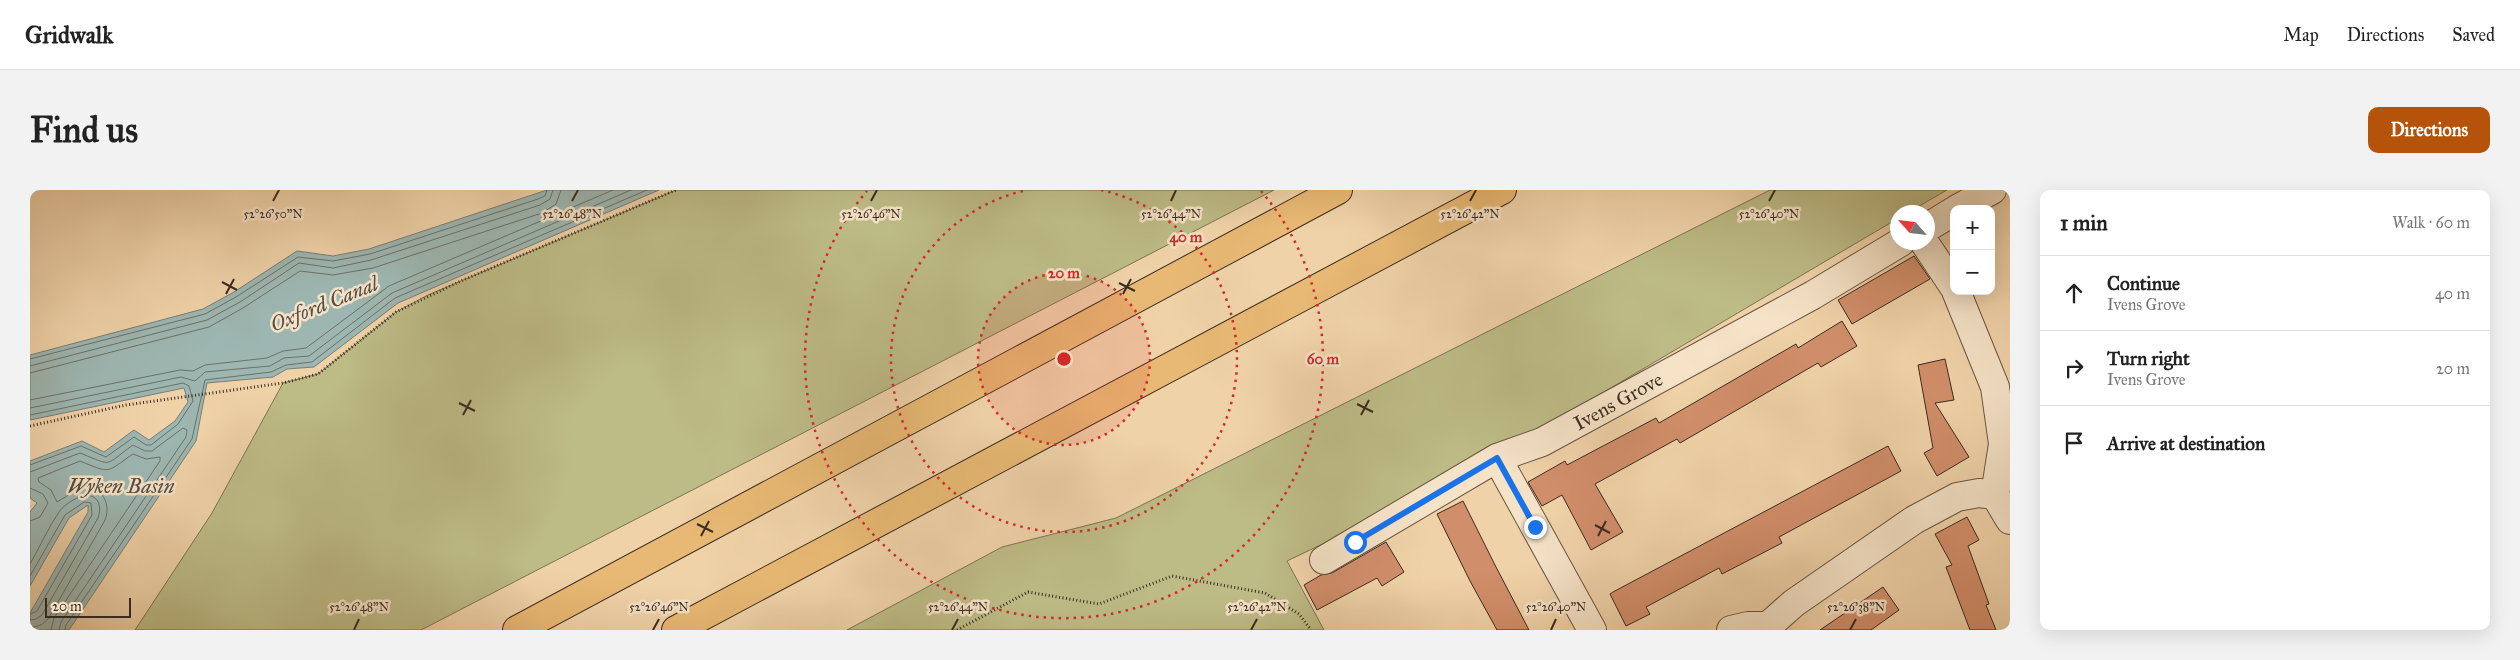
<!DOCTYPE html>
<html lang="en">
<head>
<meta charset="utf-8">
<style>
  body { margin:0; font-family:"IM FELL Great Primer",serif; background:#f2f2f2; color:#222 }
  .controls { position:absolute; right:15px; top:15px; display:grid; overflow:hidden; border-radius:10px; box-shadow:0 5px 20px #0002 }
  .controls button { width:45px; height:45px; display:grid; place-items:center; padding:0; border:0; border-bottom:1px solid #e0e0e0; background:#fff; color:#222; font:25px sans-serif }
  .compass { position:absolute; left:1860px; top:15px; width:45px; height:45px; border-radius:50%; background:#fff; box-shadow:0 5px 20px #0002; rotate:297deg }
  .scale { position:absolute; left:15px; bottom:12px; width:86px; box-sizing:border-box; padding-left:5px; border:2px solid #3b2c20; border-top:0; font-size:14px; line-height:18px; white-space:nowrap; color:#3b2c20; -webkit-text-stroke:4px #f5e2c7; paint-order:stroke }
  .stop { position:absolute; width:15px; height:15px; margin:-11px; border:4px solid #1a73e8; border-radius:50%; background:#fff }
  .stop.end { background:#1a73e8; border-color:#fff; box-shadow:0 1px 5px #0008 }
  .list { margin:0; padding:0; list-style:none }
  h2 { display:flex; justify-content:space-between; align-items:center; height:65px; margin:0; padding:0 20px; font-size:21px }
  h2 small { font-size:16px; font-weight:400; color:#767676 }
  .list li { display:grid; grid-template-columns:32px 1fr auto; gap:15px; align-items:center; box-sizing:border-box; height:75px; padding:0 20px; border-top:1px solid #e0e0e0 }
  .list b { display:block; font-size:19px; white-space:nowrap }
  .list p { margin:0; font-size:16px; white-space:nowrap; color:#767676 }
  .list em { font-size:16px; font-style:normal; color:#767676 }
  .icon { flex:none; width:28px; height:28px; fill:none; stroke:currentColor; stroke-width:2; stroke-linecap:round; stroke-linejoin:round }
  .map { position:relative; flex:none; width:1980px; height:440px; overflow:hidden; border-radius:10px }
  header { display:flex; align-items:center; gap:30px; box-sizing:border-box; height:70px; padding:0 25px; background:#fff; border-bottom:1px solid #e0e0e0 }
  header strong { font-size:24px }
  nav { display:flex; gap:28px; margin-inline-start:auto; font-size:18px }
  .intro { display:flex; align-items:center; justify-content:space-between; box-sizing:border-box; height:120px; padding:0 30px }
  h1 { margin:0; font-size:35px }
  .button { padding:12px 22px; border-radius:10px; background:#b45309; color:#fff; font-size:18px; font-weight:700 }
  main { display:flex; gap:30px; padding:0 30px }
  aside { flex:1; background:#fff; border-radius:10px; box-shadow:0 5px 20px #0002 }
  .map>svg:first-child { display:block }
  .green { fill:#bdbb86; stroke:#7c7453 }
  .water { fill:#9db6b1; stroke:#767f77 }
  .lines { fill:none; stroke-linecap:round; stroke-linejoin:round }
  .shore { stroke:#6c7168; stroke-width:1 }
  .building { fill:#d18e6a; stroke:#3b2c20 }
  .minor-casing { stroke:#685642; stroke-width:30 }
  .highway-casing { stroke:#3b2c20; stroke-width:30 }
  .path { stroke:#3b2c20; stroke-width:3; stroke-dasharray:1 2.5; stroke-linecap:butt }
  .minor { stroke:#f5e2c7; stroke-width:28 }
  .highway { stroke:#e8b974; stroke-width:28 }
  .route { stroke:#1a73e8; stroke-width:6 }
  .ticks { fill:none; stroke:#3b2c20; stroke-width:2 }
  .ring { fill:none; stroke:#d62828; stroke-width:2.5; stroke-dasharray:2.5 5 }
  .labels { text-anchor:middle; stroke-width:5; stroke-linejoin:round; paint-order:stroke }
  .street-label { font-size:20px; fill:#3b2c20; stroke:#f5e2c7 }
  .water-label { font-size:21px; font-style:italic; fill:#544e44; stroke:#f5e2c7 }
  .ticks-label { font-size:12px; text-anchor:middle; fill:#3b2c20; stroke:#f5e2c7; stroke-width:5; stroke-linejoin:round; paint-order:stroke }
  .centre { fill:#d62828; stroke:#f5e2c7; stroke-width:2.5 }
  .ring-label { font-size:15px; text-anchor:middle; font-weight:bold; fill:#d62828; stroke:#f5e2c7; stroke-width:5; stroke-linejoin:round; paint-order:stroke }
</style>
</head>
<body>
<header>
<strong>Gridwalk</strong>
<nav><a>Map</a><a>Directions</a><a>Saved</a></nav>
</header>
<div class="intro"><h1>Find us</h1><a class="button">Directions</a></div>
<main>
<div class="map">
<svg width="1980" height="440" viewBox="0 0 1980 440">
  <rect width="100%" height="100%" fill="#f0d2a9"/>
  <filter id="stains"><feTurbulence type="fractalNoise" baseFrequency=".004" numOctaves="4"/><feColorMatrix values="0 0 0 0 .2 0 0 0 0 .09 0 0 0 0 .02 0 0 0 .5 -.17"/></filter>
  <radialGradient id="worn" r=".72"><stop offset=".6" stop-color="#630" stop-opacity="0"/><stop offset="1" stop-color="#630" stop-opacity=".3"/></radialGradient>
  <path class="green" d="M646 0H1244L391 440H105L182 323 253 193 288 184 366 122 398 105Z
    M1740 0H1917L1879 22H1868L1867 29 1418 294 1257 371 1294 440H817L972 357 1086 328Z"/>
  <path class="water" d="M517 0H629L368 113 284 177 257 179 243 187 177 193 166 251 39 440H0V423L58 322V315L39 328 0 396V322L7 313 0 308V271L52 251 74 262 104 240 119 250 145 231 158 212 154 198 0 230V165L173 119 204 102 267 61 303 66 339 59Z"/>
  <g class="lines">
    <path class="shore" d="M0 169 175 124 206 107 268 67 303 71 340 64 508 9 515 6 517 0
      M0 176 177 130 210 112 269 73 303 78 341 70 510 15 520 9 523 0
      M0 183 179 137 213 118 270 81 303 85 343 78 512 23 526 14 531 0
      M0 210 150 180 163 181 175 175 237 168 253 161 276 158 359 96 583 0
      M0 218 151 187 165 191 175 182 240 176 254 168 279 166 362 103 601 0
      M0 225 153 193 159 196 163 211 148 234 121 255H116L104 247 76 267 51 256 0 275
      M0 282 50 263C85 277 73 276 103 255L115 261H122L153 238 157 240 156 247 31 432 29 440
      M0 298 13 304 18 313 10 327 0 331
      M0 374C10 357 18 338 29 322 35 313 57 299 66 309 71 314 70 322 68 328L12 425 6 429 0 430
      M0 386 35 325 54 312 61 313 62 325 7 421 0 424
      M0 438 11 435 18 429 74 332C80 320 77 306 65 299L50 298 27 312 21 300 9 292 8 288 50 271C82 284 75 283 103 264L116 269 130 267V271L24 428 21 440
      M35 440 36 435 162 249 175 190 241 182 256 175 282 172 365 108 617 0"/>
  </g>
  <path class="building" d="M1884 66 1900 89 1822 134 1808 110Z
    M1812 131 1827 156 1791 177 1788 173 1650 253 1647 249 1565 294 1593 342 1561 360 1532 305 1512 316 1498 292 1535 271 1537 275 1626 228 1629 233 1766 154 1768 158Z
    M1915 169 1924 210 1905 213 1939 267 1907 286 1894 263 1903 258 1888 175Z
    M1858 256 1871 281 1749 347 1752 353 1692 384 1689 378 1616 417 1620 424 1596 436 1580 404 1583 402Z
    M1433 311 1466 377 1499 440H1467L1440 391 1407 324Z
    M1937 327 1949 350 1938 356 1959 414 1956 415 1966 440H1940L1916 377 1922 375 1905 344Z
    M1356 352 1374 382 1352 396 1347 388 1287 420 1274 395 1291 385 1302 383Z
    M1853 397 1869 420 1841 440H1790Z"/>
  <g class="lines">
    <g class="minor-casing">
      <path id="minor" d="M1927 19 1962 0
        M1898 37 1924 21
        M1894 52 1924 97
        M1926 101 1965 197 1973 254 1965 305 1980 330
        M1467 268 1562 440
        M1294 370 1467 268 1512 252 1783 105 1871 52
        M1701 440 1718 436H1738L1764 413 1884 330 1927 307 1949 303 1965 305"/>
    </g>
    <g class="highway-casing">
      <path id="highway" d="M487 440 1308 0
        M646 440 1472 0"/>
    </g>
    <path class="path" d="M0 236 96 215 253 193 288 184 366 122 433 90 646 0
      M927 440 998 402 1069 414 1142 386 1235 403 1269 424 1281 440"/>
    <use href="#minor" class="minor"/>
    <use href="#highway" class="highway"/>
  </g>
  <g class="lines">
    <path class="route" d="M1325 352 1467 268 1505 337"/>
  </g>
  <path class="ticks" d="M243 11 249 0M542 11 548 0M841 11 847 0M1141 11 1146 0M1440 11 1446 0M1739 11 1745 0M192 92 207 100M1089 93 1105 101M196 104 204 89M1093 104 1101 89M429 213 445 221M1327 214 1343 222M433 225 441 210M1331 225 1339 210M667 334 683 342M1565 335 1580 343M671 346 679 331M1568 346 1576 331M324 440 329 429M623 440 629 429M922 440 928 429M1221 440 1227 429M1521 440 1526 429M1820 440 1826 429"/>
  <circle cx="1034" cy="169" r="86" fill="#d62828" fill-opacity=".12"/>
  <g class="ring">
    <circle cx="1034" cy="169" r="86"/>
    <path d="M1071 0A173 173 0 1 1 997 0"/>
    <path d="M1231 1A259 259 0 1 1 837 1"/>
  </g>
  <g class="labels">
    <g class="street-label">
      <text transform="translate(1588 211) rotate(-29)" y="7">Ivens Grove</text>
    </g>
    <g class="water-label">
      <text transform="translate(294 114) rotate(-22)" y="7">Oxford Canal</text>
      <text x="91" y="303">Wyken Basin</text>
    </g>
  </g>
  <g class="ticks-label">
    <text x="243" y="28">52°26'50"N</text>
    <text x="542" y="28">52°26'48"N</text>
    <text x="841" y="28">52°26'46"N</text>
    <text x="1141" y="28">52°26'44"N</text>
    <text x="1440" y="28">52°26'42"N</text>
    <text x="1739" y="28">52°26'40"N</text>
    <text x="329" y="421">52°26'48"N</text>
    <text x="629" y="421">52°26'46"N</text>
    <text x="928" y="421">52°26'44"N</text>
    <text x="1227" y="421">52°26'42"N</text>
    <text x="1526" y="421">52°26'40"N</text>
    <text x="1826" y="421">52°26'38"N</text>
  </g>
  <circle cx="1034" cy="169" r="8" class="centre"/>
  <g class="ring-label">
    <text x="1156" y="52">40 m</text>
    <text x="1034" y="88">20 m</text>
    <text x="1293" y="174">60 m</text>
  </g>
  <rect width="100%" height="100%" filter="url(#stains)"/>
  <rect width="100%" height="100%" fill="url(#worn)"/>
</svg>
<div class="controls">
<button>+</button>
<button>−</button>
</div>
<svg class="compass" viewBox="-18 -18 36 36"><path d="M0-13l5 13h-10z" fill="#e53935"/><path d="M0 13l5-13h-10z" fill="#767676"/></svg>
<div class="scale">20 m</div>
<div class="stop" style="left:1325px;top:352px"></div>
<div class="stop end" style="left:1505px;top:337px"></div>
</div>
<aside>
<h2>1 min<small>Walk · 60 m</small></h2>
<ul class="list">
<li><svg class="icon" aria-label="ahead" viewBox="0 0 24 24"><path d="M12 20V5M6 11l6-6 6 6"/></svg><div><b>Continue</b><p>Ivens Grove</p></div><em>40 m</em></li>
<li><svg class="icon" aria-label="right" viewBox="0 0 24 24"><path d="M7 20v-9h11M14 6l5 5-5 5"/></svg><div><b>Turn right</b><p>Ivens Grove</p></div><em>20 m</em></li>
<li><svg class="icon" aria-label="arrive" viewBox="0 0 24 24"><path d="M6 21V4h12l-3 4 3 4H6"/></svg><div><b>Arrive at destination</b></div></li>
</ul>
</aside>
</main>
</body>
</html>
